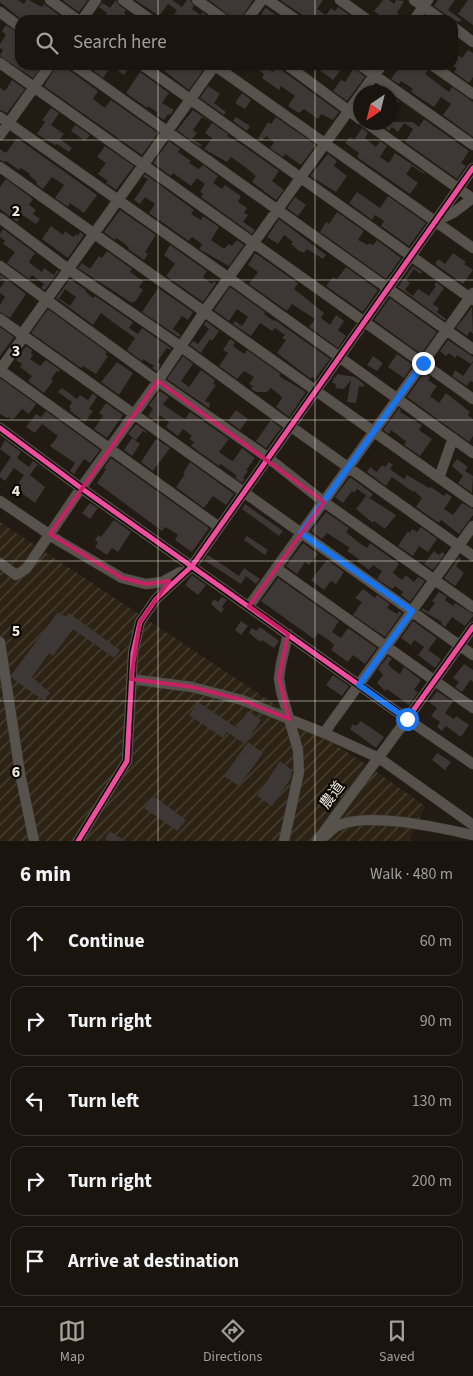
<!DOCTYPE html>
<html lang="en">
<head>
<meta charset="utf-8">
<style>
  body { margin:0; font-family:"Source Sans 3","Noto Sans SC",sans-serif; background:#221d17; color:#f1f3f6 }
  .compass { position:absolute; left:353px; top:85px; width:45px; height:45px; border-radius:50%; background:#19140e; box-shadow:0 1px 4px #0004; rotate:215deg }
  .stop { position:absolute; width:15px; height:15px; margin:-11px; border:4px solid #1a73e8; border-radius:50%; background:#fff }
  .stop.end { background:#1a73e8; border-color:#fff; box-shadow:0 1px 5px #0008 }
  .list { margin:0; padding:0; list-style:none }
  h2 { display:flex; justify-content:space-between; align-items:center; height:65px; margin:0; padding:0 20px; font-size:21px }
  h2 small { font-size:16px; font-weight:400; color:#9f9e9e }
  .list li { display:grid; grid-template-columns:32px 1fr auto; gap:15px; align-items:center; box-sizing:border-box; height:70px; margin:0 10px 10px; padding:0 10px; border:1px solid #37332e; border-radius:15px }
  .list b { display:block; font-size:19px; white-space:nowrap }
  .list em { font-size:16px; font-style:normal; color:#9f9e9e }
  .icon { flex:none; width:28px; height:28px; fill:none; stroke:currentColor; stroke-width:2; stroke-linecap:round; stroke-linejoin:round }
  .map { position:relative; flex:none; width:473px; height:841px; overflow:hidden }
  .search { position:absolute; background:#19140e; box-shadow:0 1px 4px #0004; left:15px; right:15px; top:15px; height:55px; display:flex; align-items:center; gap:12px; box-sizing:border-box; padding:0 18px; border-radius:15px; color:#9f9e9e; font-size:19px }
  .sheet { height:465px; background:#19140e }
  nav { display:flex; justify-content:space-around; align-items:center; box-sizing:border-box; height:70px; border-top:1px solid #37332e; background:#19140e; font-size:14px; color:#9f9e9e }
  nav a { display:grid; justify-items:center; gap:2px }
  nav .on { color:#a8a198 }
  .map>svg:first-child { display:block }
  .industrial { fill:url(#industrial-furrows) }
  .building { fill:#3d3735 }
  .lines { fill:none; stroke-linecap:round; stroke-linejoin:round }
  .minor-casing { stroke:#3c3731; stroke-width:11 }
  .minor { stroke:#57534c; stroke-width:10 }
  .cycleway-casing { stroke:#0c0803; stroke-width:8 }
  .cycleway { stroke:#ef4d9e; stroke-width:5 }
  .route { stroke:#1a73e8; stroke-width:6 }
  .marked { fill:none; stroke:#c42262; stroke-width:4; stroke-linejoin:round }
  .grid { fill:none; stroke:#f0e9df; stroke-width:1; stroke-opacity:0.55 }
  .labels { text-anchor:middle; stroke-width:4.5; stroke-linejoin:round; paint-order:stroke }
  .street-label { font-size:15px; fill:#f0e9df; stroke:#0c0803 }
  .grid-label { font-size:16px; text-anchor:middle; font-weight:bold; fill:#f0e9df; stroke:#0c0803; stroke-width:4.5; stroke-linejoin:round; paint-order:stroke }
</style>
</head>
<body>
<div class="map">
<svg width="473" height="841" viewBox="0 0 473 841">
  <defs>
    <pattern id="industrial-furrows" width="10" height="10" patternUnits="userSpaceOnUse" patternTransform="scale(1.25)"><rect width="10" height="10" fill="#2c2314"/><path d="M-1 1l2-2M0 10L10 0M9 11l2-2" fill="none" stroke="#4b4336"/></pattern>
  </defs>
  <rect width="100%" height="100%" fill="#211b13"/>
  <path class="industrial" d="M0 522 374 770 425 806 409 841H0Z"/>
  <path class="building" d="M0 0H18L24 4 26 0H29L42 7 44 4 66 20H22L0 2Z
    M64 0H88L79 12 63 1Z
    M116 0 119 5 126 10 124 13 128 16 125 20H103L107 13 99 7 102 3 110 8Z
    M135 0H172L182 7 187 0H190L194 6 192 9 201 15 202 12 213 20H181L174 15 177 10 168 4 159 16Z
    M209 0H253L240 20H235Z
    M280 0H323L317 9 326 15 331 8 335 11 338 7 351 16 348 20H311L307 17 305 19 301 14Z
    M383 0H389L394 4 396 0 404 1 397 13 401 16 398 20H386L374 11Z
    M438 0H455L448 10 462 20 458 22 453 20 434 6Z
    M468 0H473V25L458 14Z
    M266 7V8L283 20H264L259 17Z
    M6 25 20 34V65H42L33 78 0 56 3 50 0 48V44L6 35 2 31Z
    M468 50 473 53V77L469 83 454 72 457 68 453 66V51L462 58Z
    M57 65H62L98 91 93 99 105 108 111 100 158 133 142 155 44 86Z
    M86 65H122L128 69 124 75 111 66 103 78Z
    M166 65 173 70 177 65H207L189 90 163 70Z
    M263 65 273 72 278 65 283 71 339 112 333 120 321 114 318 119 304 109 299 113 288 106 295 96 281 86 279 90 262 78 264 74 259 70Z
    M321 65H344L333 80 318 69Z
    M401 65H422L428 70 425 74 449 92 452 87 473 102V137L443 115 451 104 441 97 434 107 411 92 413 89 401 81 399 84 391 79Z
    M354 68 365 77 347 101 333 91 341 80 345 82Z
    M140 72 169 93 162 103 174 110 170 115 168 114 164 120 156 115 158 113 148 106 147 108 126 93Z
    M12 80 25 89 7 113 0 110V88L5 91Z
    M208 86 220 94 214 103 226 112 224 115 200 98Z
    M242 93 251 100 245 109 235 103Z
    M390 95 399 101 390 113Z
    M51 108 59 113 51 125 64 134 60 139 72 148 69 152 57 144 55 145 37 134 45 122 42 120Z
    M193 110 228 134 227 136 241 144 279 171 272 181 284 190 276 200 252 182 256 176 245 167 231 157 227 162 204 149 212 138 205 133 212 123 202 117 193 130 197 133 192 139 202 145 200 147 177 130Z
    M236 117 250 126 247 131 233 121Z
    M276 117 316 145 301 165 285 154 283 157 270 148 274 142 266 136 262 141 258 139 268 122 271 124Z
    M424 119 469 151 461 163 466 166 457 179 405 142 413 129 404 123 398 132 392 127 389 131 378 122H413L419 127Z
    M75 125 90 135 85 141 71 131Z
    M362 128 368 133 365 138 376 147 380 141 387 146 380 157 389 163 395 153 425 173 424 174 412 166 406 174 418 183 410 194 357 157 359 153 345 143 350 137 354 140Z
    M17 138 97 195 84 213 70 203 68 207 55 198 64 185 52 177 43 189 36 184 37 182 29 175 30 174 21 168 19 170 6 161 5 162 0 160V149L6 153Z
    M169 141 180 149 178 152 191 161 189 163 199 169 203 165 218 176 213 183 222 189 225 185 241 196 238 202 247 208 244 213 248 215 243 222 255 230 252 234 201 197 203 194 200 192 205 184 197 178 191 186 173 173 171 176 153 163Z
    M105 146 134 166 116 190 106 183 108 181 98 174 106 163 97 157Z
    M328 154 337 161 334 166 347 176 336 192 310 176Z
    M145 174 194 210 191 214 201 220 203 216 219 227 211 240 224 249 229 244 232 246 237 240 244 245 229 266 199 249 202 244 192 237 189 241 149 213 155 204 145 197 140 204 134 200 148 179 143 177Z
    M6 179 33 199 29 205 36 210 33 214 40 219 36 224 22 215 17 222 0 209V187Z
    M357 192 380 208 388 196 426 223 409 246 381 226 384 221 375 215 372 220 349 203Z
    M295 197 306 205 298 216 287 208Z
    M120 210 156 235 145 252 148 254 144 260 128 249 129 248 125 244 116 238 115 240 104 232Z
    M337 212 364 231 358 240 368 245 369 243 373 245 377 240 401 258 386 279 320 232 326 222 329 224Z
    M279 219 326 255 323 259 307 249 304 253 300 251V252L291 244 293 242 284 235 278 244 267 237Z
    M51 226 63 235 65 231 73 237 76 234 78 236 80 232 84 235 68 258 42 239Z
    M3 229 35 253 29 262 31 264 42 272 44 268 54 275 57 270 59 271 45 290 41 288 44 284 32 275 29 279 7 263 15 252 3 244 5 241 0 237V234Z
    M170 245 207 271 203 277 212 284 214 281 216 283 203 302 166 276 175 264 164 255Z
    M107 251 132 269 130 272 143 281 139 287 143 290 135 302 134 301 132 303 78 268 82 263 90 269 99 256 102 258Z
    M255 253 298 283 294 289 324 313 321 318 330 325 336 315 344 321 338 330 346 336 338 348 309 327 315 319 292 304 287 311 249 284 258 272 248 265Z
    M453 253 466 262 464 264 473 270 463 284 435 264 438 259 445 264Z
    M413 266 422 272 421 274 414 269 406 280 410 283 405 290 413 296 418 289 429 296 436 286 434 285 436 282 444 288 433 304 439 308 437 312 446 319 445 321 398 287Z
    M346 267 378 290 363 312 326 286 333 277 337 279Z
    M0 274 26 294 10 318 0 312V305L5 297 0 293V288L5 281 0 278Z
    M70 279 86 290 85 291 93 298 95 296 133 322 129 328 138 334 142 328 171 348 170 350 167 348 157 362 161 365 156 371 152 368 154 366 143 359 142 361 127 350 135 338 114 323 101 313 93 325 59 300 60 299 70 306 76 297 65 289 58 300 56 298Z
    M230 287 265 312 264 314 274 321 275 320 330 359 315 379 312 377 311 379 277 353 286 340 282 338 285 335 275 328 272 331 260 323 251 336 233 324 235 321 242 326 248 317 237 309 229 321 214 310Z
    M158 288 193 312 188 320 182 316 173 329 181 335 179 337 142 312Z
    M390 298 437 332 421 354 374 320Z
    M472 307 473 334 470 331 467 336 456 328Z
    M48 309 107 352 105 354 108 356 96 374 83 366 81 368 31 333Z
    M206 321 219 331 212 341 210 339 201 353 190 345 193 341 198 344 209 329 204 325Z
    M0 327 14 337 0 356Z
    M230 339 235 342 233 346 244 354 247 350 281 374 279 376 306 392 289 417 276 407 282 398 281 396 271 388 267 392H256L251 389 253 386 249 384 254 377 244 371 237 379 219 366 228 353 223 350Z
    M448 340 473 357V361L471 364 457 355 455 358 449 353 446 356 440 351Z
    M26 346 32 350 31 353 33 355 30 359 40 366 46 360 60 370 59 372 57 371 51 379 53 381 44 393 28 381 32 376 20 367 22 364 16 360Z
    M397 354 413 365 404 378 388 367Z
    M183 356 193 364 181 381 189 387 201 370 215 380 213 384 216 385 205 401 210 403 209 408 167 379Z
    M373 356 383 363 377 371 367 365Z
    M117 362 133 373 119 395 101 382Z
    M473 362V382L470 381 467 386 452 376 455 370 463 376Z
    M424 373 430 377 428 380 437 386 430 396 439 403 446 393 470 412 468 415 473 419V436L469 442 407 397Z
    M337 374 355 377 364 384V387L359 386 356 403 347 402 351 380 344 389 335 388 336 384 332 383 334 377 336 378Z
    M0 378 36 404 29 414 22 409 13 420 8 417 7 418 0 414Z
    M62 388 77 399 80 395 88 400 93 393 97 397 89 409 93 411 85 422 70 411 71 409 69 408 72 402 58 392Z
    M160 391 169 397 163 404 172 411 185 419 190 412 229 439 219 452 229 459 233 461 242 448 255 458 246 470 248 471 243 478 245 479 242 483 235 478 237 476 221 464 219 466 191 446 194 442 189 439 192 436 183 429 178 436 166 427 169 422 160 415 156 421 148 416 153 409 149 405Z
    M106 403 123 415 107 438 94 429 103 416 99 413Z
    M399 408 401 410 400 412 422 425 419 430 432 439 420 456 404 445 406 441 404 440 391 430 389 434 383 430Z
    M236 410 248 419 240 430 228 421Z
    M46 411 100 450 90 463 84 459 74 474 70 471 75 463 50 446 58 436 42 424 35 433 26 427 36 414 41 417Z
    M271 420 281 428 266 448 256 441Z
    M136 424 147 432 146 433 143 431 136 440 128 434Z
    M132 438 140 444 132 456 124 450Z
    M156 439 170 448 153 471 141 462Z
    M5 440 21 452 17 458 29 467 33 461 48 472 37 465 30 475 45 487 35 503 15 488 24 475 14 468 5 481 0 477V473L11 457 0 449Z
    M111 458 209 528 192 552 175 540 178 535 169 529 165 527 162 531 97 483 106 469 104 468Z
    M457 459 468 467 465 471 473 476 472 493 458 483 463 476 452 466Z
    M190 462 234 494 226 505 213 496 204 508 176 487 185 474 183 473Z
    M389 462 393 465 390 469 404 479 407 475 429 488 431 487 444 496 446 493 452 497 444 509 453 515 462 503 473 509V515L459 534 441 520 439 523 416 507 422 498 414 491 413 492 392 477 386 486 367 472 370 467 377 472 382 465 385 467Z
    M350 477 373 494 370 498 357 489 354 493 352 491 343 503 335 497Z
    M366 496 396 515 385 529 374 521 373 523 356 509Z
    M90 503 98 508 90 519 82 513Z
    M245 504 283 531 279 536 242 509Z
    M326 512 349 528 346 532 358 542 367 548 370 543 399 564 393 573 402 580 406 575 414 582 418 577 425 581 410 602 401 595 403 592 395 586 392 589 377 579 382 571 373 565 369 570 357 561 359 559 347 551 350 548 327 533 322 539 311 531Z
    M114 520 131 532 118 552 112 548 107 555 95 547 98 542 95 540 98 535 101 537Z
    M421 527 437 539 428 552 419 546 413 556 398 546 408 531 410 533 412 529 417 532Z
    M247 536 268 550 265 555 244 540Z
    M303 543 318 554 309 565 305 562 297 574 286 566Z
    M434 551 439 555 442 552 445 554 433 570 424 564Z
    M208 555 239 576 244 568 260 579 256 584 246 576 241 584 204 560Z
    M459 557 461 559 456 566 464 573 455 586 444 578Z
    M327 560 344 572 336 584 331 581 324 590 311 580Z
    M192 575 206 585 198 595 185 585Z
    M278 578 339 621 332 632 341 638 348 628 377 648 365 664 353 655 348 662 331 650 334 645 330 641 318 633 314 639 261 601Z
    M363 589 375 598 377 595 390 604 387 608 397 614 399 611 402 613 385 637 353 615 362 602 355 598Z
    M439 592 447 597 445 600 453 606 455 603 473 614V616L465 626 452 617 445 627 441 624 442 622 421 610 423 608 428 612 435 603 432 601Z
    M222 597 227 600 222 607 224 609 221 613 211 604 214 599 218 602Z
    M58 612 66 617 69 613 120 650 114 658 73 629 53 656 49 653 32 677 50 693 44 701 13 679 12 674Z
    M241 621 248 626 241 635 235 630Z
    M413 621 437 638 428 650 441 659 435 668 418 655 424 647 414 640 411 645 401 638Z
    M260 627 279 641 274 648 262 640 260 642 249 633 252 628 256 631Z
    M388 656 392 659 388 664 390 667 400 674 404 667 421 680 414 690 418 692 409 705 387 689 385 691 377 683 383 675 378 669Z
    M464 664 473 670V682L470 680 462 692 455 687 459 682 453 678Z
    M333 675 349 686 342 696 326 685Z
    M437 691 453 702 445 713 454 719 456 716 469 725 461 737 446 726 442 731 437 727 440 722 431 716 437 708 429 702Z
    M198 702 237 728 248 711 261 720 245 744 227 732 223 738 189 715Z
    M361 721 384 737 376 748 350 729 353 724 356 726Z
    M248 742 263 753 239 786 224 776Z
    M437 753 451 762 445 770 432 760Z
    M280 761 292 770V771L291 778 272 806 257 796Z
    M153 796 186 820 177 831 144 808Z
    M110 831 125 841H108L105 839Z"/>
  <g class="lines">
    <g class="minor-casing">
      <path id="minor" d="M50 0 78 20
        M123 0 151 20
        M197 0 225 20
        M268 0 297 20
        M340 0 368 20
        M414 0 442 20
        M0 12 20 27
        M82 20 96 0
        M247 20 262 0
        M414 20 428 0
        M453 27 473 42
        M0 63 473 399
        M74 65 473 349
        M142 65 473 300
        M214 65 473 248
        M287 65 360 119
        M360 65 473 145
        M432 65 473 94
        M362 92 382 65
        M0 117 229 278 473 453
        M365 122 473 199
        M0 135 50 65
        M0 167 473 502
        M0 218 68 269 180 346 290 426 473 556
        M436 221 453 213 473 198
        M0 266 158 381 267 457 324 502 473 607
        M0 319 473 655
        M22 334 215 65
        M24 336 0 370 219 527
        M0 428 81 488 407 719 473 627
        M439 478 453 438
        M0 501 59 541 122 578 146 584 162 582 180 572
        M0 563 16 575 26 569 81 488 158 381 204 312 360 95
        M276 568 473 708
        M249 606 473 293
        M0 642 20 773 34 841
        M131 679 192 687 242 700 324 733 379 758 473 825
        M324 733 473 526
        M325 836C329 833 333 828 337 826 368 811 440 828 473 835
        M78 841 127 761 133 653 140 622 156 599 192 566 473 168
        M284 841 299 772 298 750 281 691 279 678 281 664 288 634
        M317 841 407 719 473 764"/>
    </g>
    <use href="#minor" class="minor"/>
    <g class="cycleway-casing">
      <path id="cycleway" d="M0 428 81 488 407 719 473 627
        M78 841 127 761 133 653 140 622 156 599 192 566 473 168"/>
    </g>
    <use href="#cycleway" class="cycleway"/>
  </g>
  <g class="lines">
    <path class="route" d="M407 719 359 685 412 611 301 533 423 363"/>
  </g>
  <path class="marked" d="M158 381 324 502 249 606 288 634 279 678 289 719 242 700 192 687 131 679 140 622 169 581 146 584 122 578 50 534Z"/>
  <path class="grid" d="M158 0V20M315 0V20M158 65V841M315 65V841M0 140H473M0 280H473M0 420H473M0 561H473M0 701H473"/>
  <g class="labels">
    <g class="street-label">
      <text transform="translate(332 795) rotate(-53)" y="5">農道</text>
    </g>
  </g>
  <g class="grid-label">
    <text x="16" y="216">2</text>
    <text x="16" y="356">3</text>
    <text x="16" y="496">4</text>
    <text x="16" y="636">5</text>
    <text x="16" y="777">6</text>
  </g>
</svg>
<svg class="compass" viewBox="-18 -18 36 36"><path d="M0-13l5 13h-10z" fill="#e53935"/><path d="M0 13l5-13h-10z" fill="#9f9e9e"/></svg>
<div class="stop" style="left:407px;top:719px"></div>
<div class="stop end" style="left:423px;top:363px"></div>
<div class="search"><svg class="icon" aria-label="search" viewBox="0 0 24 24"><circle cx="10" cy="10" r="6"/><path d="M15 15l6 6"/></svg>Search here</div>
</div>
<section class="sheet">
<h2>6 min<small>Walk · 480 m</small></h2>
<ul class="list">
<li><svg class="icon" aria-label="ahead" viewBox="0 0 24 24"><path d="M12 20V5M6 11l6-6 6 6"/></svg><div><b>Continue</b></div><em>60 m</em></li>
<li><svg class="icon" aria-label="right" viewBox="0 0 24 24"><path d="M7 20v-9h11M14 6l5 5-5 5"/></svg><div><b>Turn right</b></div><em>90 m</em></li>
<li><svg class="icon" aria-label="left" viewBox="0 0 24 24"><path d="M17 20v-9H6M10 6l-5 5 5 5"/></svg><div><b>Turn left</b></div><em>130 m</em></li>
<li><svg class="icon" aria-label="right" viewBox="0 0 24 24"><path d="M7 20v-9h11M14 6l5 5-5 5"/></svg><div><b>Turn right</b></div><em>200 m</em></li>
<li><svg class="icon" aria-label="arrive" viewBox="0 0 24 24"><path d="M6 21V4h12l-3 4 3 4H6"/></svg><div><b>Arrive at destination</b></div></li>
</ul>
</section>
<nav>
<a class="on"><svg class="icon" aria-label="map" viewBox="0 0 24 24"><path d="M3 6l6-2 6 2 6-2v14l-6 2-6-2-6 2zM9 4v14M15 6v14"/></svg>Map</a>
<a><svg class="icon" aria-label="directions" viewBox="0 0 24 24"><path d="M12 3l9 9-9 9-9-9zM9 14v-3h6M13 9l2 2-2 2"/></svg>Directions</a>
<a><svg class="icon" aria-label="saved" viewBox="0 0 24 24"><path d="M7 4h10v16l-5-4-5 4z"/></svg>Saved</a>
</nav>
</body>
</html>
